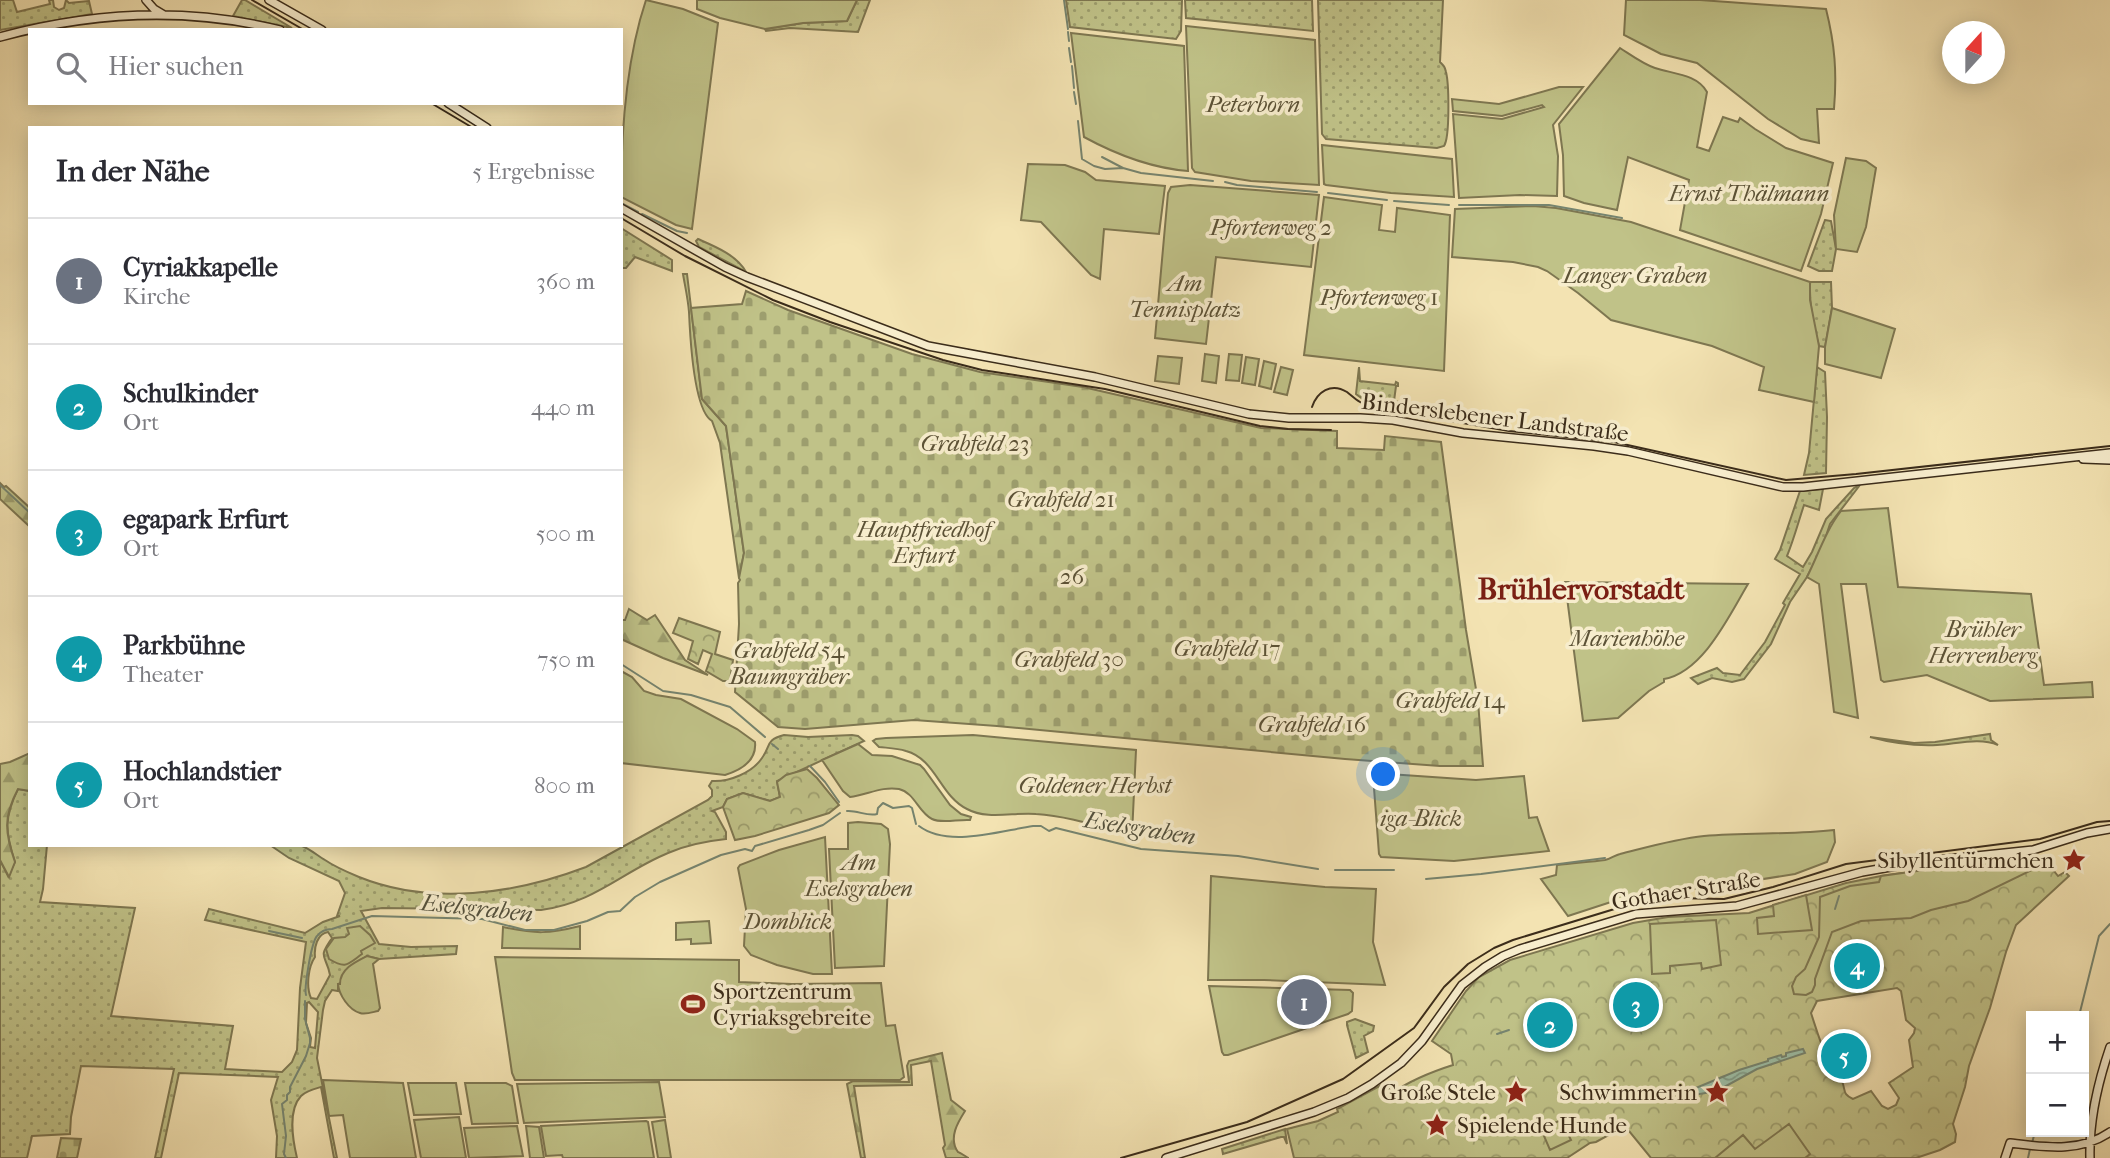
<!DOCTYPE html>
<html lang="de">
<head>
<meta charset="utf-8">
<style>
  body { margin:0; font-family:"IM FELL French Canon",serif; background:#f2f2f3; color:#2b2b33 }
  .controls { position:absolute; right:21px; bottom:21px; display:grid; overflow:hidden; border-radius:0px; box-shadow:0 4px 18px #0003 }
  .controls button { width:63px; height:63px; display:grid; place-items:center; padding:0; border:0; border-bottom:2px solid #e1e1e2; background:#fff; color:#2b2b33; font:35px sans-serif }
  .compass { position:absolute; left:1942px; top:21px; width:63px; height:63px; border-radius:50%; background:#fff; box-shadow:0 4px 18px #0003; rotate:21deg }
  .you { position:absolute; left:1384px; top:775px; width:24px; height:24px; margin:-18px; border:5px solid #fff; border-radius:50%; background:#1a73e8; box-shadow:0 0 0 10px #1a73e833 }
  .badge { display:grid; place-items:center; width:46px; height:46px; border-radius:50%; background:#db2777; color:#fff; font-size:23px; font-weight:700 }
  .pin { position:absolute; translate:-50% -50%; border:4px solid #fff; box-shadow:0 2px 7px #0006 }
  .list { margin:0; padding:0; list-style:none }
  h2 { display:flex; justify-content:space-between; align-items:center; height:91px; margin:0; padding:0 28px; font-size:30px }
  h2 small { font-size:23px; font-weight:400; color:#7c7c81 }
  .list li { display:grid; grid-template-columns:46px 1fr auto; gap:21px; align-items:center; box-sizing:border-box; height:126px; padding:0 28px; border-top:2px solid #e1e1e2 }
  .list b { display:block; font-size:26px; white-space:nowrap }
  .list p { margin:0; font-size:23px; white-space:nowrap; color:#7c7c81 }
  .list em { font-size:23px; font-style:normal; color:#7c7c81 }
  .icon { flex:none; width:38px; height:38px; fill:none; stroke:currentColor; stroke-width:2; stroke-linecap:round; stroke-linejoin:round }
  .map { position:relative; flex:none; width:2110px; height:1158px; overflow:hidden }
  .search { position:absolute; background:#fff; box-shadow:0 4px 18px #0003; left:28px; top:28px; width:595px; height:77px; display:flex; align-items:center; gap:18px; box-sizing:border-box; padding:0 24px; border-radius:0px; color:#7c7c81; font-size:26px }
  .panel { position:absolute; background:#fff; box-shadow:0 4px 18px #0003; left:28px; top:126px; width:595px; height:721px; border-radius:0px }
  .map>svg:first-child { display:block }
  .grass { fill:url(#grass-dots); stroke:#7e7751; stroke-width:2; fill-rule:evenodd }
  .forest { fill:url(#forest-firs); stroke:#7e7751; stroke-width:2 }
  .cemetery { fill:url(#cemetery-stones); stroke:#7e7751; stroke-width:2 }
  .park { fill:url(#park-crowns); stroke:#7e7751; stroke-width:2; fill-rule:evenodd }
  .garden { fill:#c0c288; stroke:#7e7751; stroke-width:2 }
  .water { fill:url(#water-waves); stroke:#76846f; stroke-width:2 }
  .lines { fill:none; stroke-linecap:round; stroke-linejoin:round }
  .stream { stroke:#76846f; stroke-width:2 }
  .secondary-casing { stroke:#3b2c1a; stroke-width:10 }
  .secondary { stroke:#f7edcd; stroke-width:7 }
  .tram { stroke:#3b2c1a; stroke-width:2 }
  .labels { text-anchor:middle; stroke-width:7; stroke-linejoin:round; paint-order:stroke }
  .park-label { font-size:23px; font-style:italic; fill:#5c5236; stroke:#f7edcd }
  .street-label { font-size:23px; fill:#3b2c1a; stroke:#f7edcd }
  .poi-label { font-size:23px; fill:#3b2c1a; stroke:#f7edcd; text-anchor:end }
  .water-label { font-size:24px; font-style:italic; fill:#54513d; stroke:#f7edcd }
  .district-label { font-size:30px; font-weight:bold; fill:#7a1f14; stroke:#f7edcd }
</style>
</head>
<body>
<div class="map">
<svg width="2110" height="1158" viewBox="0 0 2110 1158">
  <defs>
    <pattern id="grass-dots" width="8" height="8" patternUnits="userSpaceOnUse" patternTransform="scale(1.75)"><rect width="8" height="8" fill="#c0c288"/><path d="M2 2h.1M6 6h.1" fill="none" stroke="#9d9e6e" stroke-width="1.8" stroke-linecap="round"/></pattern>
    <pattern id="forest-firs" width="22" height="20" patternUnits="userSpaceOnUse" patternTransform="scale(1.75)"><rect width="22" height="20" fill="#c0c288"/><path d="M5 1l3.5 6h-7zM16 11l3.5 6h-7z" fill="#9d9e6e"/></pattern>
    <pattern id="cemetery-stones" width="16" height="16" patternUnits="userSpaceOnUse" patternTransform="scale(1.75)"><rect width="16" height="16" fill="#c0c288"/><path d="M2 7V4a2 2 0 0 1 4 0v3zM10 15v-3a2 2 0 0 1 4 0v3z" fill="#9d9e6e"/></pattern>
    <pattern id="park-crowns" width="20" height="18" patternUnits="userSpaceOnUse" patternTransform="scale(1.75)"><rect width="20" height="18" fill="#c0c288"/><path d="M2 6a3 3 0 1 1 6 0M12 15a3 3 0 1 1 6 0" fill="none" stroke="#9d9e6e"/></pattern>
    <pattern id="water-waves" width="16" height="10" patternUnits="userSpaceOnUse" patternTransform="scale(1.75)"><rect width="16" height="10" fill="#9dbfa7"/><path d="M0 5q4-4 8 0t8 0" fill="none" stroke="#819b87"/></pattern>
  </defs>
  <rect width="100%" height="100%" fill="#f3e3b2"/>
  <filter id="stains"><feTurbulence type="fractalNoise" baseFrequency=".00286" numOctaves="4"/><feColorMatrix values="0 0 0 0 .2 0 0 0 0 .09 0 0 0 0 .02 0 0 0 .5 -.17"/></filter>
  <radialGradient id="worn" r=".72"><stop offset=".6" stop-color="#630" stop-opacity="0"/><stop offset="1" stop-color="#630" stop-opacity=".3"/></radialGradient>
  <path class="grass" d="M0 0H13L17 12 50 4 49 0H53L54 7 59 10 64 8 66 0 69 3 89 1 92 14 0 30Z
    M242 0H245L292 28 233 16Z
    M857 0H870L858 32 790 28 766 31 765 29 803 23 847 21Z
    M1066 0H1182L1181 31 1176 39 1070 27Z
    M1185 0H1312L1313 31 1186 18Z
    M1318 0H1443L1440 62C1444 66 1445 67 1446 72 1449 84 1450 137 1444 146L1437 148 1326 139 1322 134Z
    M1825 220 1831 221 1836 249 1832 271H1819L1808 266Z
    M621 228 672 260V271L635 257 626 268H621Z
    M698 239C714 246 737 255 746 272L699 247 696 241Z
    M1810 282H1831L1832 308 1825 347 1819 346C1813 325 1809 304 1810 282Z
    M1359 367 1360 381 1395 385 1396 382 1398 383V386H1396L1394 401 1399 402 1398 409 1369 402 1368 403 1356 394Z
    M1817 367 1825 372 1827 417 1826 473 1804 475 1809 453Z
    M1860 485 1830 524 1822 548 1807 577 1790 602 1771 644 1744 679 1732 682 1712 678 1698 684 1691 678 1717 668 1723 673 1740 675 1765 642 1785 605 1783 603 1800 574 1775 559 1780 550 1800 491 1823 489 1819 510 1804 505C1798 523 1794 539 1787 556L1803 567 1812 552 1826 519 1854 488Z
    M1990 734 1991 740 1998 745C1980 737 1956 744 1937 745 1914 746 1892 743 1870 737L1914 743 1935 742Z
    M784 735 808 737 852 735 858 736 864 741 777 781 780 797 770 801 743 793 727 799 723 807 712 811 715 812 726 832V839C707 841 686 845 668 853 622 872 594 903 541 910L382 908 361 911 379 944 411 947 457 946 456 954 379 959 367 956 351 966 340 984 338 985V991L332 990 325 1001 323 1010 317 1058 337 1158H334L321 1087C314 1089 306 1091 301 1096 287 1111 293 1141 297 1158H276L277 1136 271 1100 278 1077 179 1073 161 1158H155L174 1069 81 1066 71 1117 70 1134 32 1136 27 1158H0V860L8 876 15 862C5 832 4 817 18 789L30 791V845H47L43 889 40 902 135 908 111 1016 233 1026 225 1069 282 1072 292 1062 297 1050 300 988 306 942 205 920 209 909 305 933 323 922 340 916H337L345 893 339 881 289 858 270 845C279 845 293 843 302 846 310 849 318 856 325 860 335 867 347 872 359 877 431 906 515 894 586 867L708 800 712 796V790L709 786 712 781C729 782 752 773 762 758 771 746 765 740 784 735ZM328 932 332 938C317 959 326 954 330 975L317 999 311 998C306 987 308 967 315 957 314 947 317 934 328 932ZM309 1002 318 1012 315 1048 310 1047 311 1038 306 1023 307 1003Z
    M1355 1019 1374 1026 1373 1031 1364 1036 1368 1052 1356 1058 1347 1025V1022Z
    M1285 1129 1287 1144 1284 1137H1281L1223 1154 1222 1149Z"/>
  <path class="forest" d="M683 274H687L702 399 726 426 744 553 739 578 720 443 712 421C693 410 690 334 689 312 688 299 685 286 683 274Z
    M0 483 4 487 6 486 30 508V527L0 499Z
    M629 609 647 620 655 615 685 660 708 675 663 658 621 639V620H625Z
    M30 753V791L18 789C3 817 5 833 15 862L9 877 0 860V764L10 762Z
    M942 1053 951 1100 965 1111C958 1122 948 1138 958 1152 959 1152 968 1158 969 1158H946L943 1148 945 1145 931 1061 911 1065 912 1085 854 1086 865 1158H861L847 1084 853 1081 909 1082 907 1066 909 1061Z"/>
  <path class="cemetery" d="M746 291 788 310 912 354 980 372 1083 387 1261 428 1337 431V448L1384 450 1385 436 1441 442 1466 630 1478 701 1483 766H1440L1345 759 997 726 914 720 805 729 778 727 735 692 739 624 738 583 740 580 739 578 744 553 726 426 702 399 691 308 742 304Z
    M61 1138 81 1139 77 1158H57Z"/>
  <path class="park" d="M679 618 720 632 715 654 733 660 730 681H723L706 671 712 654 703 650 698 664 688 659 693 641 673 633Z
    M807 769 817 778 839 805 829 813 755 836 735 840 723 807 727 799 743 793 770 801 780 797 777 782 786 775Z
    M2032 855 2036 856 2039 860 2051 858 2053 863 2050 866 2058 876 2065 872 2069 876 2016 925 2006 952 1990 1008 1969 1066 1965 1087 1953 1124 1956 1134 1955 1142 1940 1150 1916 1158H1651L1625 1126 1596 1142 1590 1143 1567 1158H1294L1287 1129 1318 1121 1338 1112 1337 1109 1385 1083 1392 1093C1411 1080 1431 1072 1453 1065L1451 1054 1432 1041 1466 991 1479 977 1510 960 1633 923 1668 917 1749 913 1846 883 1881 876ZM1897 988 1901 991 1906 1020 1915 1028 1914 1033 1909 1040 1913 1067 1889 1083 1899 1098 1896 1105 1888 1109 1882 1106 1871 1091 1853 1099C1842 1094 1846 1091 1842 1081 1839 1073 1831 1065 1827 1057 1820 1043 1816 1028 1811 1013L1817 1001Z"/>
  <path class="garden" d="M646 0 683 9 718 23 692 229 676 225 621 197C621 135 626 60 646 0Z
    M697 0H857L847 21 803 23 765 29 720 18 697 9Z
    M1626 0H1700L1826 9C1835 45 1837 73 1834 109H1817L1819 143 1801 139 1768 119 1697 63 1661 54 1624 35Z
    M1186 26 1315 40 1319 185 1251 181 1195 172 1192 168Z
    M1071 33 1184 46 1188 171C1150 168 1117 155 1084 137Z
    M1620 48C1631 55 1643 64 1655 68 1673 74 1697 74 1707 92L1697 147 1709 151 1723 117 1738 122 1740 118 1755 129 1786 148 1833 163 1821 214 1801 271 1680 230 1689 180 1628 157 1617 210 1584 203 1564 196 1563 155 1559 124Z
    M1559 87H1583L1553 125 1558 156 1557 196 1520 195 1459 198 1453 114 1502 119 1544 107 1542 105 1502 116 1453 111 1452 99 1499 104Z
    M1322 145 1452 159 1454 197 1391 193 1326 185 1324 184Z
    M1846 158 1866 161 1876 168 1866 227 1857 252 1836 249 1834 215Z
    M1028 164 1065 165 1085 172 1096 180 1165 186 1159 234 1104 229 1100 279 1091 275 1041 222 1021 220Z
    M1190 185 1319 195 1311 267 1216 257 1206 344 1155 338 1168 193 1171 187Z
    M1324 197 1382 205 1379 230 1395 232 1397 208 1450 215 1444 371 1304 355Z
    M1533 206 1556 208 1631 222 1810 282V300L1819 346 1814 402 1759 390 1764 367 1712 346 1611 320 1578 293 1547 271 1538 267 1513 262 1452 257 1455 209Z
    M1832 308 1895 329 1881 378 1825 364V347Z
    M1205 354 1219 356 1216 383 1202 381Z
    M1229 354 1242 355 1239 381 1226 380Z
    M1158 356 1182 358 1179 384 1155 381Z
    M1246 357 1259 359 1255 385 1242 383Z
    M1264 361 1276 364 1271 389 1259 386Z
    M1281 367 1293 370 1287 395 1274 392Z
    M1888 508 1898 587 2031 594 2044 685 2092 682 2093 697 1990 701 1927 675 1884 682 1881 680 1866 584H1841L1858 718 1834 712 1819 584 1807 577C1818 555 1826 530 1841 511Z
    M1565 582 1748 584C1729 616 1703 672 1664 679V682L1649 691 1618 718 1583 721Z
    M621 671 632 677 644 691 656 695 681 699 737 729 755 742C757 761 741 770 725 775L621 763Z
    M973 735 1136 750 1132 835C1101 827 1068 816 1036 814 1014 812 987 820 967 809 940 796 936 759 906 751 897 748 888 748 879 747L873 741 876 739 886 738Z
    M858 744 872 755 892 756 920 765 924 769 950 805 961 814 971 817 970 820C958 819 942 824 932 819 918 812 915 793 899 789 882 786 867 795 850 797L843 791 822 760Z
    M1374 773 1476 780 1524 776 1529 818 1537 817 1549 851 1454 861 1381 857 1379 854 1373 775Z
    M858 822 881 824 888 829 890 844 884 966 835 968 829 849H848V823Z
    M1834 830 1835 842 1827 862 1795 874 1713 887 1649 893 1614 901 1568 916 1541 879 1556 875 1557 865C1573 863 1589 862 1605 860 1611 859 1615 855 1620 854 1648 847 1675 839 1704 836 1747 832 1791 835 1834 830Z
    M825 837 832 974H813L777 965 751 955 744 946 746 909 738 868 740 865 779 850Z
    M2032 855 2034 869 1968 901 1931 910 1911 918 1861 921 1832 932 1815 979V985L1812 992 1806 995 1794 994 1792 986 1796 977 1805 969 1819 937 1820 897 1850 886 1879 882 1881 876Z
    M1211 876 1325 887 1376 889 1373 942 1385 985 1264 980H1208Z
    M1806 895 1812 930 1758 934 1757 918 1774 916 1773 905Z
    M1716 920 1721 965 1702 969 1701 963 1670 966V973L1652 974 1650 924Z
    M709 921 711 943 691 944V939L676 940V923Z
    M360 926 370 935 375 943 361 951 362 954C347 965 346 969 329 959L326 949 334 938 345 937 349 934 347 928Z
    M580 926V949L502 948 503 927C536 934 548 934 580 926Z
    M367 956 379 959 373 964 380 1008 378 1011C373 1012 365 1015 360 1013 349 1010 339 995 338 984H340C340 969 355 962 367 956Z
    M495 957 739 960V982L792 984 881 983 886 1026 895 1025 904 1077 900 1080H515L512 1073Z
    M1209 986 1350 990 1353 993 1352 1011 1348 1014 1228 1055H1224L1222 1052Z
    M323 1080 403 1083 416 1158H350L343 1115 329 1116Z
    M659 1082 665 1117 524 1123 517 1084Z
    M408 1083H456L461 1114 414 1115Z
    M465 1083H506L512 1086 518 1123 472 1124Z
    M459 1117 466 1158H421L414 1120Z
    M665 1120 671 1158H658L652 1122Z
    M1561 1120 1571 1140 1550 1150 1541 1129Z
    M646 1121 648 1122 654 1158H563L562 1155 546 1156 541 1126Z
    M1789 1124 1810 1154 1805 1158H1715L1743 1135 1755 1149Z
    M517 1126 523 1156 469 1158 464 1128Z
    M526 1126 539 1127 544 1158H530Z"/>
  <path class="water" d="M1803 1049 1805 1053 1757 1069 1717 1091 1694 1095 1691 1090 1739 1070 1768 1061V1059L1781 1055 1782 1057 1786 1056V1053Z"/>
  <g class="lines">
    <path class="stream" d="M1064 0 1068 29
      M1068 32 1069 41
      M1069 48 1071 62
      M1072 66 1074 88
      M1074 92 1076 104
      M1078 121 1082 159 1094 166 1105 169 1123 168 1141 173 1213 181
      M1102 157 1123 168
      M1225 182 1237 185 1317 192
      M1328 193 1387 200
      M1394 201 1449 205
      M621 203 638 212
      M1459 205H1549L1622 218
      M642 214 677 231 687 233
      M0 485 30 513
      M621 664 663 691 691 695 730 707 765 737
      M772 744 778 749
      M810 766 825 782 839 802
      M847 811C857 810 868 817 877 814L878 808 883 803 893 808 909 806 912 808 916 824
      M919 826C948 848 999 831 1033 826H1041L1049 831 1056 828 1141 849 1238 856 1318 869
      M1335 870H1394
      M1426 879 1481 874 1605 858
      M1835 909 1839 896
      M269 931 302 938
      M306 995C304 989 311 943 317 936 321 931 327 929 332 929L372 916 482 919 525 930H554L587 921 608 912 620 911 635 897 660 882 721 855 745 849 752 851 755 846 809 830 823 825 840 813
      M2079 1016 2099 936 2110 924
      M1497 1034 1509 1030
      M2032 1143 2035 1132
      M286 1158 284 1154 286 1136 282 1104 287 1100V1095L290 1092V1087L306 1056 310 1043V1038L305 1019V1001
      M2028 1158 2030 1149"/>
    <g class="secondary-casing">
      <path id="secondary" d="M146 0 154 9 164 15
        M269 0 322 30
        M0 37C92 12 187 7 280 30
        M448 103 487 128
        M621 208 725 267 747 277 928 346 1095 377 1249 414 1289 418H1360L1393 420 1463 433 1594 446 1628 451 1783 487H1803L2110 453
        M2083 459 2110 460
        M1166 1158 1314 1112 1348 1098 1372 1084 1401 1063 1422 1041 1462 985 1485 967 1503 956 1520 949 1636 914 1737 906 1862 872 1919 862 2033 850 2087 833 2110 829
        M2005 1158 2010 1143C2044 1147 2080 1153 2110 1132
        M2090 1158C2089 1121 2098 1082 2110 1047"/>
    </g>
    <use href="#secondary" class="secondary"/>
    <path class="tram" d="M252 0 304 30
      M431 103 473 128
      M621 218 685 256 773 300 830 322 943 360 982 370 1105 389 1260 426 1288 429 1331 430
      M1312 407C1317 392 1331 382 1347 392 1351 395 1355 399 1360 402 1365 405 1371 406 1376 408L1509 431 1614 442 1786 480 1856 474 2110 446
      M1121 1158 1247 1122 1343 1079 1414 1028 1444 987 1468 964 1494 948 1513 940 1644 900 1672 898 1724 899 1773 887 1846 864 2040 839 2097 822 2110 821"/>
  </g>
  <defs>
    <g id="sight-bare" transform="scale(1.89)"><path d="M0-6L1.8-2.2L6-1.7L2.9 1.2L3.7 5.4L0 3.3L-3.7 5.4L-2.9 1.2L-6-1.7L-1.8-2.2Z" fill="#8f2418" stroke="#f7edcd" stroke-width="2.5" paint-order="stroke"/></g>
    <g id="stadium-bare" transform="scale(1.89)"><path d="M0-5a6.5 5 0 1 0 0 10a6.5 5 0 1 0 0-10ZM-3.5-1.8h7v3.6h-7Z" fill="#8f2418" stroke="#f7edcd" stroke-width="2.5" paint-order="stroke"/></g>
  </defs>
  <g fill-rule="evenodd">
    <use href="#sight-bare" x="2074" y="860"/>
    <use href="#stadium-bare" x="693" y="1004"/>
    <use href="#sight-bare" x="1516" y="1092"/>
    <use href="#sight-bare" x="1717" y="1092"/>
    <use href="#sight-bare" x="1437" y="1125"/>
  </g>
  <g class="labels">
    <g class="park-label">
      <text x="1253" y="112">Peterborn</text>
      <text x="1749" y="201">Ernst Thälmann</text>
      <text x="1271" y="235">Pfortenweg 2</text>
      <text x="1635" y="283">Langer Graben</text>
      <text x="1185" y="291">Am<tspan x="1185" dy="26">Tennisplatz</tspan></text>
      <text x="1379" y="305">Pfortenweg 1</text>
      <text x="975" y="451">Grabfeld 23</text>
      <text x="1061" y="507">Grabfeld 21</text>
      <text x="924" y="537">Hauptfriedhof<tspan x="924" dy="26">Erfurt</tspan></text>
      <text x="1072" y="584">26</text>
      <text x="1983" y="637">Brühler<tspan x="1983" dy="26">Herrenberg</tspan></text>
      <text x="1627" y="646">Marienhöhe</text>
      <text x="1227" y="656">Grabfeld 17</text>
      <text x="789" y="658">Grabfeld 54<tspan x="789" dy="26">Baumgräber</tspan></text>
      <text x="1069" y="667">Grabfeld 30</text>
      <text x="1450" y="708">Grabfeld 14</text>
      <text x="1312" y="732">Grabfeld 16</text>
      <text x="1095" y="793">Goldener Herbst</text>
      <text x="1421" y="826">iga-Blick</text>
      <text x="859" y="870">Am<tspan x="859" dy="26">Eselsgraben</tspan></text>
      <text x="788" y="929">Domblick</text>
    </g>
    <g class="street-label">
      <text transform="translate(1495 417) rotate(7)" y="8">Binderslebener Landstraße</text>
      <text transform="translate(1686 890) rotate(-9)" y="8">Gothaer Straße</text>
    </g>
    <g class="poi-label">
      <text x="2054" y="868">Sibyllentürmchen</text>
      <text x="713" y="999" text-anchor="start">Sportzentrum<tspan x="713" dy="26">Cyriaksgebreite</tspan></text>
      <text x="1496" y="1100">Große Stele</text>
      <text x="1697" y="1100">Schwimmerin</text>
      <text x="1457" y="1133" text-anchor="start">Spielende Hunde</text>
    </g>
    <g class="water-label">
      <text transform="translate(1140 828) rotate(9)" y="8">Eselsgraben</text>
      <text transform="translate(477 908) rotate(6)" y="8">Eselsgraben</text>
    </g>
    <g class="district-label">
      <text x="1581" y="599">Brühlervorstadt</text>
    </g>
  </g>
  <rect width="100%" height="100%" filter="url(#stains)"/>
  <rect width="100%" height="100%" fill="url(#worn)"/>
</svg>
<div class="controls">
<button>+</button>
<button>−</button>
</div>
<svg class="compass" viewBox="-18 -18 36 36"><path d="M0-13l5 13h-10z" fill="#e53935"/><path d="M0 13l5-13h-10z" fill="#7c7c81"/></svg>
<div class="you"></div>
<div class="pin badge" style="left:1304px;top:1002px;background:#6b7280">1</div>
<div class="pin badge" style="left:1550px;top:1025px;background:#0f9aa8">2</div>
<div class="pin badge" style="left:1636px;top:1005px;background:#0f9aa8">3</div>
<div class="pin badge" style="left:1857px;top:966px;background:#0f9aa8">4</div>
<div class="pin badge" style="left:1844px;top:1056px;background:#0f9aa8">5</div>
<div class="search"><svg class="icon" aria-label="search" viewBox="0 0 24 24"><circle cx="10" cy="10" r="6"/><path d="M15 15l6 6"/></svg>Hier suchen</div>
<section class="panel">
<h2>In der Nähe<small>5 Ergebnisse</small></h2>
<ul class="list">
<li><span class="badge" style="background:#6b7280">1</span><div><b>Cyriakkapelle</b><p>Kirche</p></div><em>360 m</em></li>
<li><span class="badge" style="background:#0f9aa8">2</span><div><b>Schulkinder</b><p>Ort</p></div><em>440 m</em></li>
<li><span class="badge" style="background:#0f9aa8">3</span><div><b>egapark Erfurt</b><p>Ort</p></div><em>500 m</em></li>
<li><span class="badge" style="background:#0f9aa8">4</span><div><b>Parkbühne</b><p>Theater</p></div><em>750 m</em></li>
<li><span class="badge" style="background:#0f9aa8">5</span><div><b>Hochlandstier</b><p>Ort</p></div><em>800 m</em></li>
</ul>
</section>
</div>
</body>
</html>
